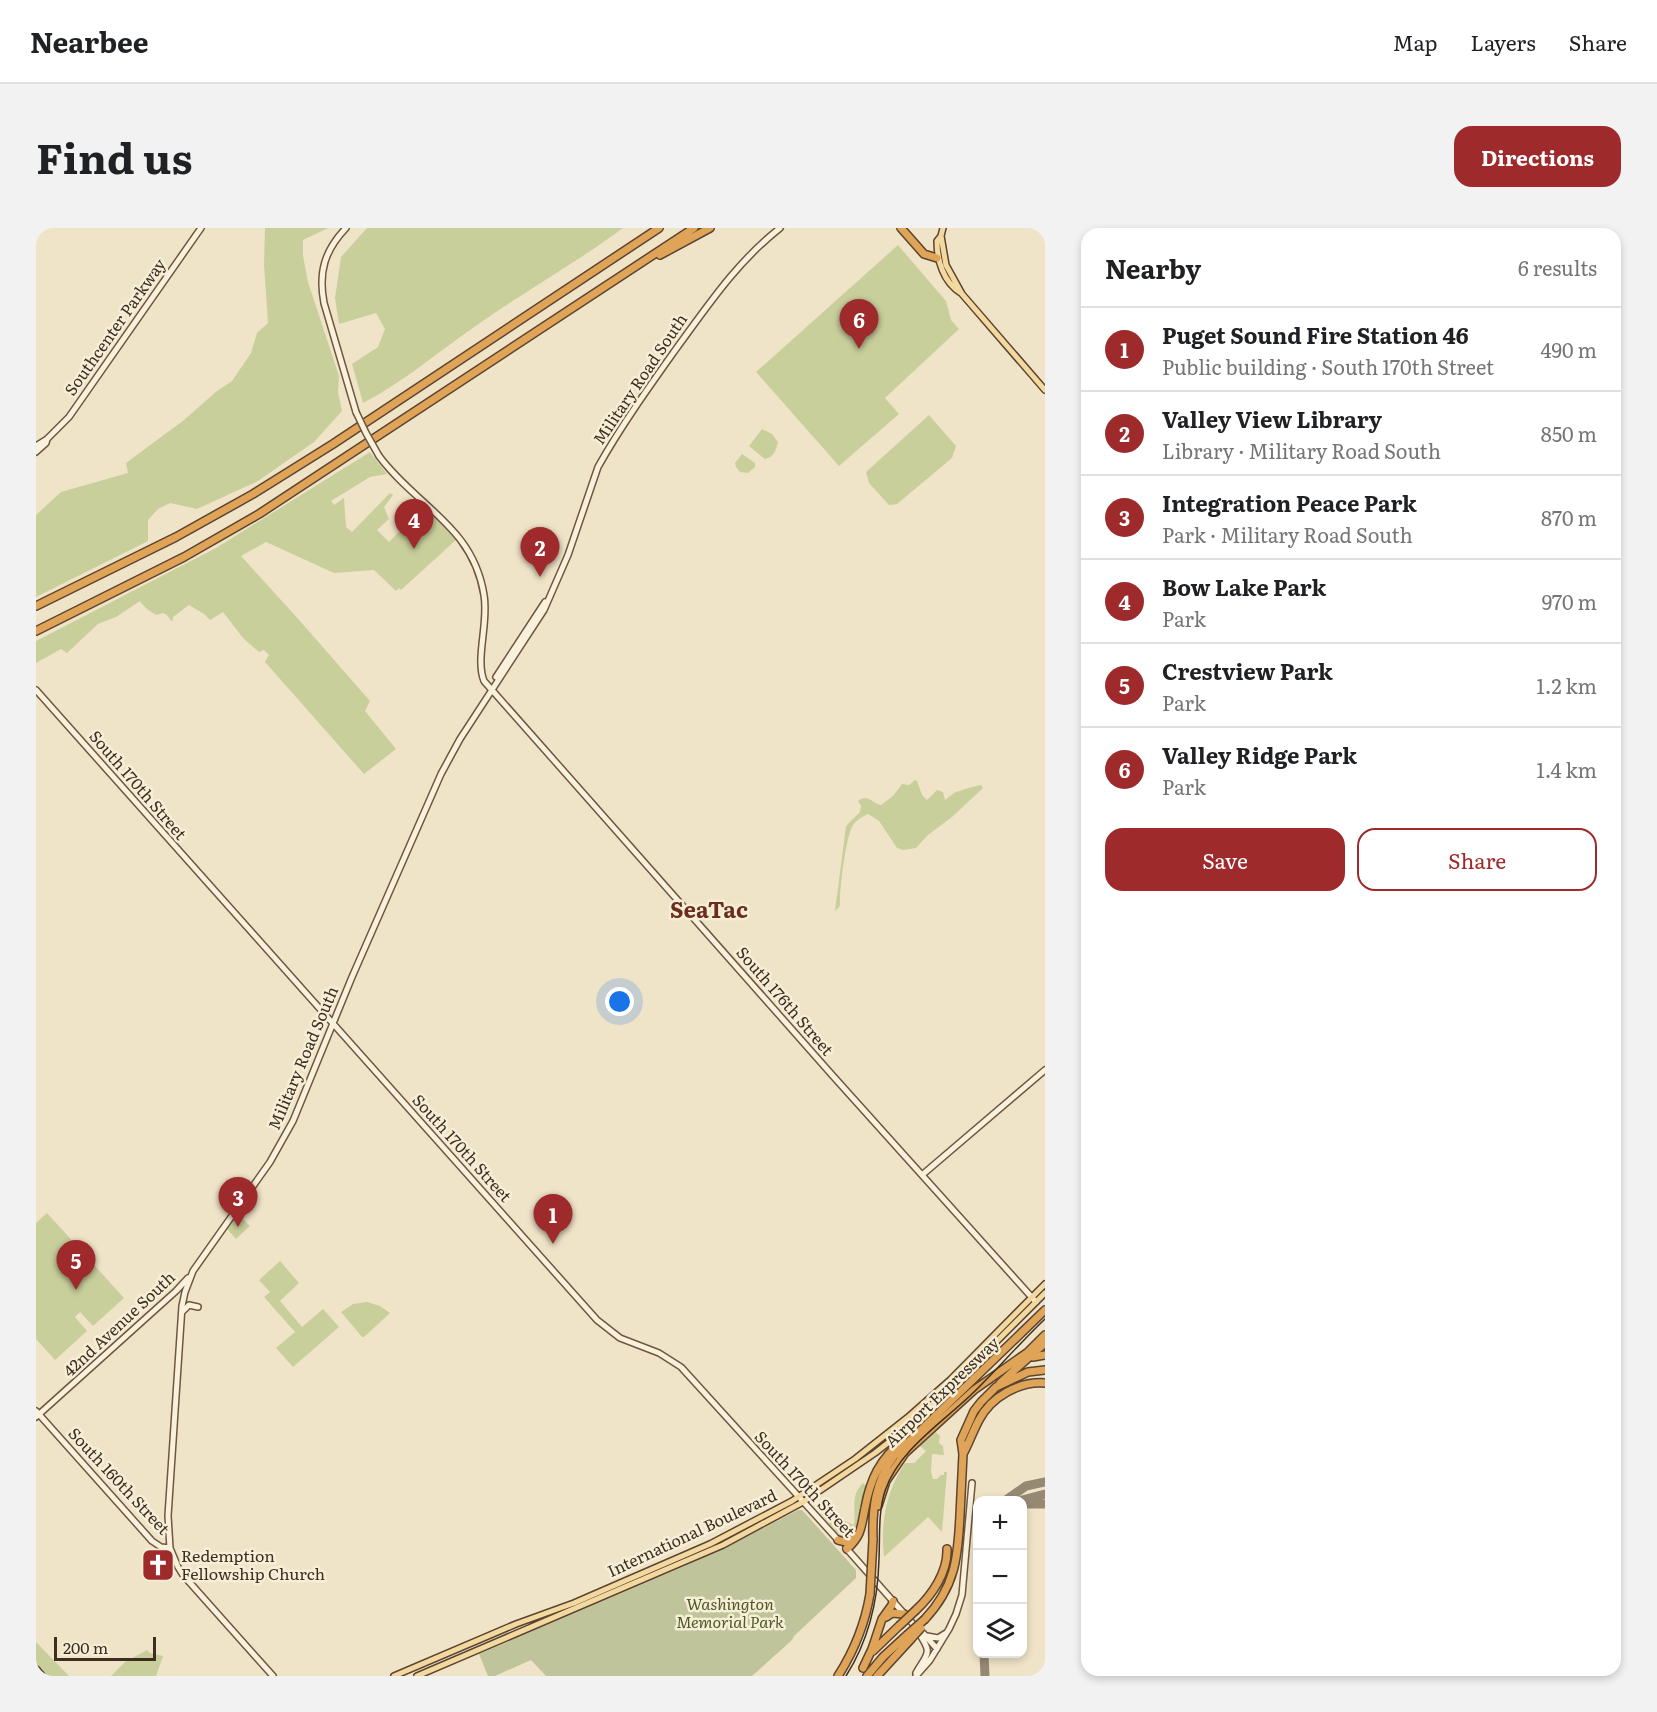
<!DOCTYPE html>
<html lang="en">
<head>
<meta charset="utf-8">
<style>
  body { margin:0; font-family:Literata,serif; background:#f2f2f2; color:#202124 }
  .controls { position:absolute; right:18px; bottom:18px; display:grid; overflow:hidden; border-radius:12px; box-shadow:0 3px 9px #0003 }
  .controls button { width:54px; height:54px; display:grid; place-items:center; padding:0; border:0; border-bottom:2px solid #e0e0e0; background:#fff; color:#202124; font:30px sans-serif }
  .scale { position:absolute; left:18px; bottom:15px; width:102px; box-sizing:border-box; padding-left:6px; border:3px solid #3d2e20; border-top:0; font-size:16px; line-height:21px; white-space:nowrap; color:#3d2e20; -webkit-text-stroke:4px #f7eed8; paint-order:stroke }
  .you { position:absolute; left:584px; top:774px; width:21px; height:21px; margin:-15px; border:4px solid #fff; border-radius:50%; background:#1a73e8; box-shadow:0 0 0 9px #1a73e833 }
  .badge { display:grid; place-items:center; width:39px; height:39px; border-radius:50%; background:#9e2a2b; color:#fff; font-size:20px; font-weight:700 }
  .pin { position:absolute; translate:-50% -50px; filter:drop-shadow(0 2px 3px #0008) }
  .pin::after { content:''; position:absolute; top:32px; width:21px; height:18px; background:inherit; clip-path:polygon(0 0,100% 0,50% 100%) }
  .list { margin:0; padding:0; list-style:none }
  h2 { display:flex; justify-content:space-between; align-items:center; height:78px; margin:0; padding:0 24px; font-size:26px }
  h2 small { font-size:20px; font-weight:400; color:#757577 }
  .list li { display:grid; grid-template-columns:39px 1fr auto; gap:18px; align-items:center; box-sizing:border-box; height:84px; padding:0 24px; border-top:2px solid #e0e0e0 }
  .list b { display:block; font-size:22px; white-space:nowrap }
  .list p { margin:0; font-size:20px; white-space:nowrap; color:#757577 }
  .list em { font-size:20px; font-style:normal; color:#757577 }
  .actions { display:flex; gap:12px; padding:18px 24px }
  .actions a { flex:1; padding:14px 0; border:2px solid #9e2a2b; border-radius:18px; text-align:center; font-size:21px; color:#9e2a2b }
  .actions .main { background:#9e2a2b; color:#fff }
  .icon { flex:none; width:33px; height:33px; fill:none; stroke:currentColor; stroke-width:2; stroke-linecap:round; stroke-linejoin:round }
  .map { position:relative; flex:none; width:1009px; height:1448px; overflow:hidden; border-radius:18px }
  header { display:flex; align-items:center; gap:36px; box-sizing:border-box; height:84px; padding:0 30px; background:#fff; border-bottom:2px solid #e0e0e0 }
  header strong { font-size:28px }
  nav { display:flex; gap:33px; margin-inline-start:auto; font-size:21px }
  .intro { display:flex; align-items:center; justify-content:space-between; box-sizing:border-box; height:144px; padding:0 36px }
  h1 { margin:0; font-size:42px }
  .button { padding:15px 27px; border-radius:18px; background:#9e2a2b; color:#fff; font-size:21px; font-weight:700 }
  main { display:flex; gap:36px; padding:0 36px }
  aside { flex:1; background:#fff; border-radius:18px; box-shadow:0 3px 9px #0003 }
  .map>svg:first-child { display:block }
  .green { fill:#c9cf9b }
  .cemetery { fill:#bfc49a }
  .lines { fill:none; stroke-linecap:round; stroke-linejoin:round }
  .taxiway { stroke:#968974; stroke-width:9 }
  .secondary-casing { stroke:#6f573f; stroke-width:8 }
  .primary-casing { stroke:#5b4430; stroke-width:8 }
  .highway-casing { stroke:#5b4430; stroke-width:10 }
  .secondary { stroke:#faf1dc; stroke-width:5 }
  .primary { stroke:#f3d9a0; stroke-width:5 }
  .highway { stroke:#e0a458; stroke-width:7 }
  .tram { stroke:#3d2e20; stroke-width:1.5 }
  .secondary-bridge-casing { stroke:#6f573f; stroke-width:8; stroke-linecap:butt }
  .highway-bridge-casing { stroke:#5b4430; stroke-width:10; stroke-linecap:butt }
  .secondary-bridge { stroke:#faf1dc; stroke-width:5 }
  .highway-bridge { stroke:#e0a458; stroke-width:7 }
  .labels { text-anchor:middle; stroke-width:5; stroke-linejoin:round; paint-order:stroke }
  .street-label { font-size:16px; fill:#3d2e20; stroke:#f7eed8 }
  .poi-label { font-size:16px; fill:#3d2e20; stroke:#f7eed8; text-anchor:start }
  .park-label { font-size:16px; font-style:italic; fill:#4d5a26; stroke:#f7eed8 }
  .district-label { font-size:22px; font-weight:bold; fill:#6b2e1e; stroke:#f7eed8 }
</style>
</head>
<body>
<header>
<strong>Nearbee</strong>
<nav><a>Map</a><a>Layers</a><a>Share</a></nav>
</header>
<div class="intro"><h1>Find us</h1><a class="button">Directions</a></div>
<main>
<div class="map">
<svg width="1009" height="1448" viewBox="0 0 1009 1448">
  <rect width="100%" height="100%" fill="#f0e4c8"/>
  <path class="green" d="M229 0H292L267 12V28L272 54 303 148 302 164 306 183 278 214 222 253 161 281 134 275 122 281 112 292V313L0 369V287L25 264 92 245 90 235 148 192 181 163 196 153 215 125 221 105 232 95 228 37Z
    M331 0H587C540 35 489 63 441 97 403 123 368 154 327 175L316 136 342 119 349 101 340 85 303 96 299 70 305 29Z
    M862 17 910 73 915 92 923 101 849 170 863 186 803 238 720 144Z
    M893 187 920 218 916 230 861 276 853 277 833 255 830 244Z
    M726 201 736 206 742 214C740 222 738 229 729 231L713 218Z
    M334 224 351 246 334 249 295 273 298 277 308 270 310 299 316 304 354 265 357 267 348 279 353 291 341 302 353 314 387 279 408 298 420 312 365 362 363 360 360 363 338 342 298 345 230 314 205 328 264 393 334 473 329 483 360 521 328 546 229 434 233 427 228 422 223 424 207 410 187 384 174 392 168 386 153 377 137 389 136 394 131 387 127 385 121 387C114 384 108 379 104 373L80 389 62 396 31 425 25 421 0 435V413L180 320Z
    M706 226 719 235V239L712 245 704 244 700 239 699 235Z
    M879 552 881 553 886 567 891 572 901 562 907 564 909 572C912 570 915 567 918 565 924 562 939 558 945 557L947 560 916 589 892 607 880 620 867 622 861 620 843 593 832 586C826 589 821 591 817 597 810 608 803 663 804 678L799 683 810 598 824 584 825 578 822 573C831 565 836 575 845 577L857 568 866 556 873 557Z
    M11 985 88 1070 57 1098 44 1084 39 1089 51 1103 19 1132 0 1111V995Z
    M202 986 214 998 200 1011 191 1001Z
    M244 1033 263 1055 244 1073 266 1099 287 1081 303 1099 257 1139 240 1120 259 1104 228 1069 234 1064 223 1052Z
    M331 1074 344 1078 354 1085 328 1109H326L305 1084 317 1076Z
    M900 1204 904 1208 903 1215 907 1218 908 1227 896 1226 895 1244 897 1251H901L905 1247H908V1244H911L906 1304 892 1289 848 1329C844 1296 850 1263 869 1235H878L890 1223 884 1218Z
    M827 1255 831 1259 826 1276 822 1302 816 1310 810 1311 805 1309 785 1286 796 1289 799 1288 818 1297C820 1282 814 1267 827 1255Z
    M0 1414 33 1448H0Z
    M111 1422 114 1425 127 1428 120 1448H75L89 1434Z"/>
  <path class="cemetery" d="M762 1282H766L820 1342V1350L758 1408 756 1412 716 1448H510L495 1432 459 1448H452L443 1426 649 1338 691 1319Z"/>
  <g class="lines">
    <path class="taxiway" d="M970 1272 990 1258 1009 1254
      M986 1272 1009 1266
      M991 1276H1009
      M948 1426 949 1448"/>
    <g class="secondary-casing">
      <path id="secondary" d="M310 0C289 22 282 44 288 75L320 184
        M0 218 11 211 33 189 165 0
        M0 224 10 215 11 211
        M343 228C381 279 437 298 448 367 453 394 439 431 448 453L797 848 1000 1074
        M460 449 509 374
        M0 462 561 1092 584 1110 623 1125 645 1139 803 1313
        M886 947 1009 842
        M146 1084 153 1077 162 1079
        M0 1183 116 1313 125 1319 134 1320
        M0 1189 140 1063 152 1050
        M810 1320 878 1397 887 1405 901 1421
        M891 1408 902 1410 910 1405
        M880 1445C892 1424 897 1426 882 1404
        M237 1448 147 1347 142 1339 134 1320 132 1288 146 1078 149 1064 157 1043 234 934 257 893 316 749 405 546 424 511 508 382 532 327 562 239C585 198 613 159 640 121 673 76 700 35 744 0
        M880 1448 894 1432 913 1401 920 1386 926 1367 936 1255"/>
    </g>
    <g class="primary-casing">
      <path id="primary" d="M907 0 905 8 901 13C901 32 907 54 925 65
        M905 8 910 37 926 66 1009 162
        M358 1448 480 1396 538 1375 674 1316 756 1273 819 1231 871 1190 914 1152 1009 1056
        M381 1448 687 1317 767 1274 839 1225 871 1200 918 1156 1009 1065"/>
    </g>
    <g class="highway-casing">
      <path id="highway" d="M865 0 888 26 901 30
        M624 27 674 0
        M0 378 140 309 217 266 297 216 623 0
        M0 403 148 329 223 286 658 0
        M997 1129 1009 1127
        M964 1155 1009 1115
        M927 1226C933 1215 937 1203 943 1192 955 1169 983 1153 1009 1155
        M842 1278 850 1253 869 1225 938 1162 992 1124 1009 1107
        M802 1312 809 1314 820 1309
        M837 1312C836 1281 839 1254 858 1228L1009 1082
        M811 1321C826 1307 825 1299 829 1280 834 1252 844 1230 867 1213
        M880 1382C896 1367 912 1344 911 1321
        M850 1389 856 1385 868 1386
        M889 1391C919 1359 922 1330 924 1287 925 1267 926 1246 927 1226L925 1212 938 1183 945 1174 960 1159 992 1144 1009 1142
        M837 1423 863 1398
        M827 1440 836 1421 846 1391 856 1377 857 1373
        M0 1442 5 1448
        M802 1448C818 1423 829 1396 834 1366
        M831 1448 847 1429 871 1407
        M841 1448 875 1411"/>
    </g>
    <use href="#secondary" class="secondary"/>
    <use href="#primary" class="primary"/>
    <use href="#highway" class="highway"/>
    <path class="tram" d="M810 1448C833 1412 842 1373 843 1331 844 1309 842 1285 849 1263 863 1221 909 1193 939 1163 963 1139 985 1114 1009 1091"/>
    <g class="secondary-bridge-casing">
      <path id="secondary-bridge" d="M320 184 330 205 343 228"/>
    </g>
    <g class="highway-bridge-casing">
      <path id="highway-bridge" d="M834 1366 837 1312
        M863 1398 880 1382
        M871 1407 889 1391
        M875 1411 885 1400"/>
    </g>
    <use href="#secondary-bridge" class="secondary-bridge"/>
    <use href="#highway-bridge" class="highway-bridge"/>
  </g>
  <defs>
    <g id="church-square" transform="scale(1.725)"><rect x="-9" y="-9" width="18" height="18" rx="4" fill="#9e2a2b" stroke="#f7eed8"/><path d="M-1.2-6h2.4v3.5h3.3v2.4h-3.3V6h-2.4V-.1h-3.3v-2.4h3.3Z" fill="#fff"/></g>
  </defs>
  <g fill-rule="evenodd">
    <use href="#church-square" x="122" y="1337"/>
  </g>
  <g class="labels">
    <g class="street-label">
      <text transform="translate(79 99) rotate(-55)" y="6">Southcenter Parkway</text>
      <text transform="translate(604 151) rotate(-56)" y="6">Military Road South</text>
      <text transform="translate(102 557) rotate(49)" y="6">South 170th Street</text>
      <text transform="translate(749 773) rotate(49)" y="6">South 176th Street</text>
      <text transform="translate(267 830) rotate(-67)" y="6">Military Road South</text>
      <text transform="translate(426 920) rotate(48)" y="6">South 170th Street</text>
      <text transform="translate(83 1096) rotate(-43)" y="6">42nd Avenue South</text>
      <text transform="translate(906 1164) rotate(-44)" y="6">Airport Expressway</text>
      <text transform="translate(83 1253) rotate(47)" y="6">South 160th Street</text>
      <text transform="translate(769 1256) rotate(47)" y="6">South 170th Street</text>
      <text transform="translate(656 1305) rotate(-25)" y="6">International Boulevard</text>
    </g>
    <g class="poi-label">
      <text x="145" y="1334">Redemption<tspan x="145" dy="18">Fellowship Church</tspan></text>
    </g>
    <g class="park-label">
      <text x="694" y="1382">Washington<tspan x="694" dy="18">Memorial Park</tspan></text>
    </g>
    <g class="district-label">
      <text x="673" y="690">SeaTac</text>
    </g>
  </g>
</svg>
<div class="controls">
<button>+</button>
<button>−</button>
<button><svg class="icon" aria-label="layers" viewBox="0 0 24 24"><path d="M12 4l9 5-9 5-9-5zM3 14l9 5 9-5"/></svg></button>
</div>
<div class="scale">200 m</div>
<div class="you"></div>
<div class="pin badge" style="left:517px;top:1016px">1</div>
<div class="pin badge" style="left:504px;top:349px">2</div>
<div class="pin badge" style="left:202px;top:999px">3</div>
<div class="pin badge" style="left:378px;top:321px">4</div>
<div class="pin badge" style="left:40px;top:1062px">5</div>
<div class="pin badge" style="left:823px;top:121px">6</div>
</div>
<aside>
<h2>Nearby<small>6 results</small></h2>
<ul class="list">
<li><span class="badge">1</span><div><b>Puget Sound Fire Station 46</b><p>Public building · South 170th Street</p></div><em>490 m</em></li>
<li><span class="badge">2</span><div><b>Valley View Library</b><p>Library · Military Road South</p></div><em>850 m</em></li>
<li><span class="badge">3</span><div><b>Integration Peace Park</b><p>Park · Military Road South</p></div><em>870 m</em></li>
<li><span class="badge">4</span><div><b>Bow Lake Park</b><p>Park</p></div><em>970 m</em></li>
<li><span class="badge">5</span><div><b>Crestview Park</b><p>Park</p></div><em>1.2 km</em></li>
<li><span class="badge">6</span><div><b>Valley Ridge Park</b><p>Park</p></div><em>1.4 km</em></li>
</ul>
<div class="actions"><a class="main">Save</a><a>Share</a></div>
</aside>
</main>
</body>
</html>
